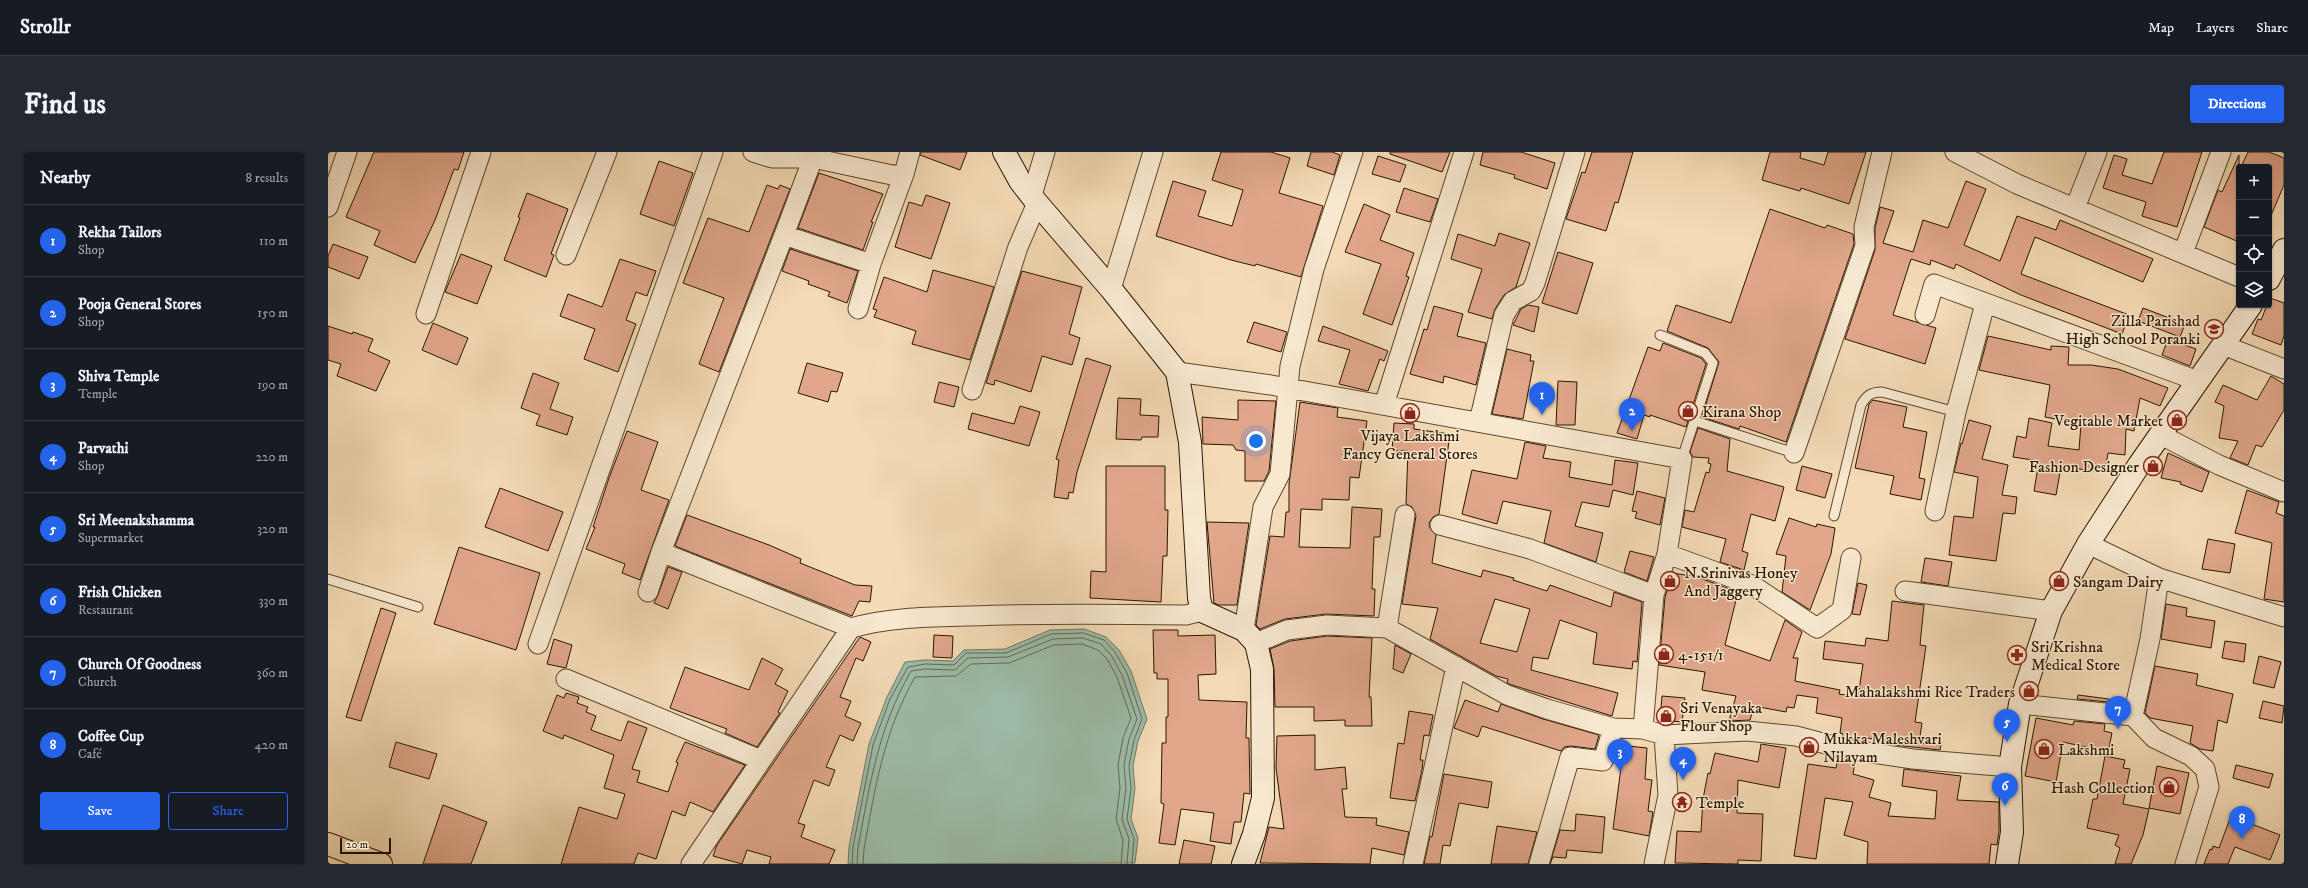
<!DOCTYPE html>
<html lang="en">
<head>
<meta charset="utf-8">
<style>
  body { margin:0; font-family:"IM FELL DW Pica",serif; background:#242831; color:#f1f3f6 }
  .controls { position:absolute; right:12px; top:12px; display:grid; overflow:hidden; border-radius:4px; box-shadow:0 1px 3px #0004 }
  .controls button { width:36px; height:36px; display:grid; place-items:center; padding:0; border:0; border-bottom:1px solid #363941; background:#171b24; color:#f1f3f6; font:20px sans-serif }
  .scale { position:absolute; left:12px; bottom:10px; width:51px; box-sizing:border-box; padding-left:4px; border:2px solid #2a1600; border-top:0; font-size:11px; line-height:14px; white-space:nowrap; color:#2a1600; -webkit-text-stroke:3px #f8e8d0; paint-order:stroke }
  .you { position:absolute; left:928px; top:289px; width:14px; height:14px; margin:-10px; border:3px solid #fff; border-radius:50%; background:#1a73e8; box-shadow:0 0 0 6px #1a73e833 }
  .badge { display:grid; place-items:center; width:26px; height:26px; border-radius:50%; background:#2563eb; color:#fff; font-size:13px; font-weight:700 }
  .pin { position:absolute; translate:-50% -33px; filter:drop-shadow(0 1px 2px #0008) }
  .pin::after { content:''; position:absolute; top:21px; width:14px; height:12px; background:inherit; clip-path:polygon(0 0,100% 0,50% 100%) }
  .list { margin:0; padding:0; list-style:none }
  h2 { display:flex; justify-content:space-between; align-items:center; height:52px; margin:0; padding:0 16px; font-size:17px }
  h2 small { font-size:13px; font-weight:400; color:#9ea1a6 }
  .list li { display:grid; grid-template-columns:26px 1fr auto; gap:12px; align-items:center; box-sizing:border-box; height:72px; padding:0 16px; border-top:1px solid #363941 }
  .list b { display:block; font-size:15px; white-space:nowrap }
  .list p { margin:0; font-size:13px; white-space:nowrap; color:#9ea1a6 }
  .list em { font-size:13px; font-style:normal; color:#9ea1a6 }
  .actions { display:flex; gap:8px; padding:12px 16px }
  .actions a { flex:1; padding:9px 0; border:1px solid #2563eb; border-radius:4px; text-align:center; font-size:14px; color:#2563eb }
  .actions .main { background:#2563eb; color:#fff }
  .icon { flex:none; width:22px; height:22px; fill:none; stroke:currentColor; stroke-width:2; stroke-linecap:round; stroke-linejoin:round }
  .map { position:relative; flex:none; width:1956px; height:712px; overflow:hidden; border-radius:4px }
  header { display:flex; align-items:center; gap:24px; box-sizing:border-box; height:56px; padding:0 20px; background:#171b24; border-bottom:1px solid #363941 }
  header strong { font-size:19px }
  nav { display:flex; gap:22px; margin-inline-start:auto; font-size:14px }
  .intro { display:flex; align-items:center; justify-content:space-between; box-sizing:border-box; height:96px; padding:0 24px }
  h1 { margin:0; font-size:28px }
  .button { padding:10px 18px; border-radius:4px; background:#2563eb; color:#fff; font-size:14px; font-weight:700 }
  main { display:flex; gap:24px; padding:0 24px }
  aside { flex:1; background:#171b24; border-radius:4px; box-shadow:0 1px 3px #0004 }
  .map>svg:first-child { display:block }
  .water { fill:#9cbca9; stroke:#6e7a65 }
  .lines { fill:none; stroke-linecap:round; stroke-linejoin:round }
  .shore { stroke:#636954; stroke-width:1 }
  .building { fill:#e1a78b; stroke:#2a1600; fill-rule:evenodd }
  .lane-casing { stroke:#5c472e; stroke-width:11 }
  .street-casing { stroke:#5c472e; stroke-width:21 }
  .secondary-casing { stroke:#2a1600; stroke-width:24 }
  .highway-casing { stroke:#2a1600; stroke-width:24 }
  .lane { stroke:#f8e8d0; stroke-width:9 }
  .street { stroke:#f8e8d0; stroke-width:19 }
  .secondary { stroke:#f8e8d0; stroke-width:22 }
  .highway { stroke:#f4dbb6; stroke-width:22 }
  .labels { text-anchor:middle; stroke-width:3; stroke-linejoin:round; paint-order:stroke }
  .poi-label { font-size:16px; fill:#2a1600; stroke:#f8e8d0; text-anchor:start }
</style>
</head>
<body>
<header>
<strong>Strollr</strong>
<nav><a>Map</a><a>Layers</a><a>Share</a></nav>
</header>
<div class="intro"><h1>Find us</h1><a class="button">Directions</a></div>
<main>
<aside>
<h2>Nearby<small>8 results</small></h2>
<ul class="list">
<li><span class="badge">1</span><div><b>Rekha Tailors</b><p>Shop</p></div><em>110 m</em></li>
<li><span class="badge">2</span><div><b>Pooja General Stores</b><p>Shop</p></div><em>150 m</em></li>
<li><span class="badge">3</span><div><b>Shiva Temple</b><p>Temple</p></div><em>190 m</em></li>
<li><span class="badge">4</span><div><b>Parvathi</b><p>Shop</p></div><em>220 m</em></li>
<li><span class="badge">5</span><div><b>Sri Meenakshamma</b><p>Supermarket</p></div><em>320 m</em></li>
<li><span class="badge">6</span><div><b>Frish Chicken</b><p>Restaurant</p></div><em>330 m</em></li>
<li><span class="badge">7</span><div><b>Church Of Goodness</b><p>Church</p></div><em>360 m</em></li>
<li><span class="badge">8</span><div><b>Coffee Cup</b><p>Café</p></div><em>420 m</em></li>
</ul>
<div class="actions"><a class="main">Save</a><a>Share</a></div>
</aside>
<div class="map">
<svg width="1956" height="712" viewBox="0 0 1956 712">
  <rect width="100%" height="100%" fill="#f4dbb6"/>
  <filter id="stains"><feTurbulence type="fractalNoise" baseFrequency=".005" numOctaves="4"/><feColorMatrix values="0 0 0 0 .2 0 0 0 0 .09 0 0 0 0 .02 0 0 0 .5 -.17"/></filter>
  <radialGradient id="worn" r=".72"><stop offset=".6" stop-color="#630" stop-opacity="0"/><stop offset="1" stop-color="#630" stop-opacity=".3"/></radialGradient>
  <path class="water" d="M756 477 778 485 791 498 803 519 819 567 810 589 805 614 807 636 803 667 810 686 807 711 520 712 521 695 541 592 559 545 577 510 597 508 625 509 636 498 677 497 722 478Z"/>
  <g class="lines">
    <path class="shore" d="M524 712 525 695 545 593 562 547 580 515 597 512 626 513 638 501H678L723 482 755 481 776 488 787 500 799 521 814 567 806 588 801 614 803 636 799 667 806 687 804 712
      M529 712 530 696C542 631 550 577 583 519L597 517 627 518 640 506 680 505 725 487 755 486 773 492 783 503 794 523 809 567 801 587 796 613 798 636 794 667 801 687 799 712
      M535 712 536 697C547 636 556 579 587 525L628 524 643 512 681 511 726 493 754 492 770 498 779 507 789 525 803 566 795 586 790 613 792 636 788 667 795 688 793 712"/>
  </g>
  <path class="building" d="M46 0H136L130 18 126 17 107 68 87 111 46 93 52 79 18 65Z
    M593 0H639L632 18 592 3Z
    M893 0H943L962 6 951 41 995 54 973 125 928 112 927 114 903 108 828 84 845 29 878 39 870 64 904 74 915 38 884 28Z
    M983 0H1004L1012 3 1006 23 979 14Z
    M1062 0H1122L1114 20 1062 2Z
    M1155 0H1193L1227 11 1219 37 1186 26 1187 23 1152 13Z
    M1264 0H1305L1290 51 1287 50 1278 79 1238 67 1254 20 1257 21Z
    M1442 0H1473L1472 6 1496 13 1500 0H1538L1521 52 1473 36 1472 39 1434 28Z
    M1836 0H1874L1849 75 1814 64 1818 50 1775 36 1786 3 1799 7 1794 23 1824 32Z
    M1920 0H1941L1956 6V33L1941 68V15H1913Z
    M1911 3V90L1876 75 1890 38 1894 40Z
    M1050 4 1078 13 1072 30 1044 22Z
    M331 9 365 21 346 74 312 62Z
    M491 21 555 42 543 70H545L535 98 470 76Z
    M1638 29 1658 37 1636 93 1672 109 1689 64 1728 78 1732 68 1825 107 1815 130 1707 85 1693 122 1801 163 1794 182 1693 143 1628 112 1626 117 1603 108 1602 113 1583 107 1565 163 1608 176 1597 212 1517 187 1547 98V76L1552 55 1566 59 1555 91 1585 100 1595 68 1620 76Z
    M439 33 450 37 452 33 462 37 391 220 371 212 396 146 355 131 380 66 421 80Z
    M1076 36 1110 47 1102 70 1068 60Z
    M199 41 240 57 223 102 226 103 218 125 176 108 192 66 190 65Z
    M598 43 622 51 603 107 567 95 581 50 594 54Z
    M1036 52 1062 63 1052 88 1086 101 1078 124 1081 125 1064 173 1035 162 1053 112 1017 100Z
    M1442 57 1497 76 1499 73 1525 82 1526 92 1458 290 1412 274 1411 277 1374 265 1391 210 1380 196 1339 179 1348 153 1403 171Z
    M1171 81 1202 91 1188 135 1176 143 1167 157 1164 167 1140 160 1154 117 1123 107 1130 82 1167 94Z
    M5 92 40 105 31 127 0 115V104Z
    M462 97 530 119 519 151 500 144 502 140 480 132 481 129 454 119Z
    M1230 100 1265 111 1249 162 1214 151Z
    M133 102 164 114 149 152 117 140Z
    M292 107 328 119 319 144 308 140 298 168 308 172 290 220 256 207 267 177 232 164 240 142 274 155Z
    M605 118 666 135 642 208 584 192 588 179 546 165 549 158 545 157 556 125 599 140Z
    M694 119 754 135 741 182 752 186 744 213 714 204 703 240 667 228 666 233 658 231Z
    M1942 146 1956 151V184L1953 193 1924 182 1930 167 1933 168 1939 153H1941Z
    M1200 153 1211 155 1206 180 1185 173 1193 157Z
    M1106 154 1135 162 1129 184 1158 191 1148 233 1116 224 1115 231 1082 222 1096 177 1099 178Z
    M1815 156 1857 172 1852 185 1810 169Z
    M926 170 959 180 953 200 919 190Z
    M105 171 140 186 129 213 94 198Z
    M0 174 24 182 25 180 45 187 40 199 62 209 48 239 9 224 13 212 0 208Z
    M995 174 1060 199 1056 209 1052 207 1040 239 1011 232 1022 198 990 189Z
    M1660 184 1723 198V194L1741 195 1740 213H1763L1790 217 1840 236 1832 254 1812 246 1806 279 1798 277 1797 303 1780 301 1777 320 1733 315 1728 343 1706 339 1711 309 1685 305 1689 284 1698 286 1701 266 1724 271 1720 294 1751 298 1753 272 1717 265 1722 233 1651 218Z
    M1840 187 1868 197 1862 214 1834 203Z
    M1335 191 1373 206 1378 212 1358 275 1322 263V265L1316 263 1309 287 1289 281 1320 195 1332 199Z
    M1179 197 1203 203 1202 209H1206L1195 267 1164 262Z
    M758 206 783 214 749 320 745 341 741 340 740 347 726 345 731 308 728 307Z
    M479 211 515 221 509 240 503 239 500 250 470 241Z
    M205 221 231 231 222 257 245 265 239 283 208 273 212 263 193 256Z
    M1943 224 1956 232V258L1934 295 1928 293 1920 313 1902 306 1910 289 1891 286 1896 254 1887 250 1895 233 1929 248Z
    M1230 229 1249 230 1247 273H1228Z
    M611 230 631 235 626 255 606 250Z
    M790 246 813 247 812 263 831 264 830 285H814L813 288 788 287Z
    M910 248 948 249 941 319 936 329H917V299L908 298 905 293 875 292 874 265 910 268Z
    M1545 248 1579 255 1575 275 1599 280 1591 326 1597 327 1593 348 1562 342 1566 324 1527 316 1541 252Z
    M972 250 1010 256 1009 265 1039 269 1031 326 1022 325 1021 348 994 347V358L973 357 971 395 1022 396 1024 355 1054 357 1052 385H1046L1044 437H1047L1046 464 998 462 957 467 932 477 928 473 942 384 956 385 958 360H961V332Z
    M692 254 712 260 701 294 640 277 644 261 686 272Z
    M1641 268 1663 274 1654 307 1680 313 1674 343 1689 345 1687 362 1675 361 1668 409 1621 403 1626 364 1645 366 1650 325 1626 320 1633 291 1634 292Z
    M1066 271 1086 272V277L1122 282 1111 362 1105 365 1101 371 1102 376 1108 383 1104 411 1153 425 1155 418 1186 426 1185 428 1219 439 1222 433 1283 455 1286 440 1314 450 1309 510 1305 509 1304 517 1265 512 1269 481 1232 468 1220 507 1205 505 1203 518 1290 541 1284 564 1184 533 1179 531 1180 527 1168 524 1102 487 1110 456 1074 452 1088 364 1084 355 1078 352 1080 299H1064ZM1167 447 1202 457 1189 500 1152 491Z
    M1370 276 1402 287 1399 319 1456 335 1447 369 1423 362 1414 399 1420 401 1416 418 1392 410 1398 387 1354 375 1357 358 1366 360 1378 320 1381 321 1383 312 1380 311 1381 306 1365 305 1362 300Z
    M299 279 330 290 313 338 341 348 312 428 294 421 297 412 258 397 267 375H265L281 326Z
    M1197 290 1218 294 1215 306 1243 310 1241 325 1284 333 1287 308 1310 311 1305 343 1285 338 1281 355 1254 350 1247 374 1275 381 1268 410 1216 391 1223 359 1175 349 1169 372 1134 362 1144 318 1189 327Z
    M1840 301 1881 320 1874 340 1852 332 1853 330 1833 326Z
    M778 314H837V358H840L839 404H835L833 450 762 446 763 419 778 420Z
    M1474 314 1504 322 1497 346 1468 338Z
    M172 336 235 360 220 399 157 375Z
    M1919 338 1951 350 1948 361 1956 364V450L1936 447 1944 391 1907 381Z
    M1309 339 1337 346 1332 373 1307 366 1309 360 1304 359Z
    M359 363 441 393 473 407 472 411 527 433 544 434 542 450 531 449 524 464 347 394Z
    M1461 366 1488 375 1489 372 1507 376 1503 402 1482 458 1454 440 1458 404 1448 402Z
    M879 370 921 371 909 453H891L886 451Z
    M1880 387 1907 392 1902 421 1874 417Z
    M131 395 212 421 188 498 106 472Z
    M1302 399 1326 405 1319 429 1296 420Z
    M1597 406 1624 410 1620 434 1593 430Z
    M340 415 354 420 340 457 326 451 330 443Z
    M1345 421 1369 425 1410 440 1397 493 1442 509 1457 468 1474 480 1465 506H1470L1467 529 1512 538 1511 542 1530 545 1535 512 1495 507 1497 489 1537 494 1538 486 1560 489 1564 449 1596 453 1592 493 1598 494 1587 570 1594 571 1591 591 1613 593 1612 598 1558 592 1559 589 1531 585V588L1514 585 1515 582 1512 581 1514 566 1488 561 1490 546 1469 543 1466 556 1459 555 1458 560 1426 554 1422 568 1401 569 1408 544 1374 538 1377 520 1331 513 1337 445Z
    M1530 431 1539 433 1532 463 1524 462Z
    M1838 452 1859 456 1858 464 1887 469 1883 496 1833 487Z
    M53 456 68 461 33 569 18 565Z
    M825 478H850V484L887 483 888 522 870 523 871 548 919 550 918 586H921L922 642 916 641 913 670H906L903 692 882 689 886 661 853 657 847 693 831 691 836 652 833 651 834 591H838V565H840V527H829V521H826Z
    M606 483 625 484 624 506 605 505Z
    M999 484 1044 486 1041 545H1043L1044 574H1017V568L986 569V555H947L946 517 942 497 962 489Z
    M532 485 543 490 535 509 528 506 512 545 523 549 517 564 533 571 525 589 512 583 498 615 507 618 501 634 486 628 470 671 477 673 473 685 507 698 501 712H441L443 705 419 698 414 712 385 704 389 693Z
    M226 487 244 493 238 516 219 512Z
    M1897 489 1918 492 1916 510 1894 506Z
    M1067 493 1083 502 1075 521 1065 517Z
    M1931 504 1953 510 1946 536 1925 531Z
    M434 506 455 517 447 532 460 539 450 560 452 561 429 595 397 581 399 577 342 556 357 515 421 538Z
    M1827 514 1870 522 1868 533 1905 542 1899 571 1890 568 1885 599 1872 597 1862 591 1865 574 1822 566 1817 561Z
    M238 541 251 545 249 551 260 555 258 560 268 564 263 578 293 589 300 569 319 576 304 617 312 619 309 630 340 640 350 611 348 610 357 590 417 613 385 660 362 650 357 664 344 659 328 707 310 701 306 712H233L251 655 289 667 297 642 276 636 286 603 236 583 235 587 215 579 229 543 236 546Z
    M1750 543 1781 547V550L1749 547Z
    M1334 544 1357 546 1354 570 1332 568Z
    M1137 548 1170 560 1173 552 1215 567 1271 583 1267 597 1243 594 1236 595 1233 599 1154 574 1150 585 1126 576Z
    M1935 549 1956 554 1954 571 1931 566Z
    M1081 559 1105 563 1101 584 1096 583 1092 608H1095L1094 618 1087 649 1062 646 1070 591 1076 592Z
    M1708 566 1745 573 1746 569 1777 572 1776 579 1784 581 1780 600 1735 590 1728 630 1697 624Z
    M987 583V618L1017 615 1019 637H1014L1017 665 1049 666 1048 673 1081 680 1076 703 1044 696 1042 712 932 711 941 675 956 677 948 616 949 584Z
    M68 590 109 602 101 627 61 615Z
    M1433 592 1458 596 1451 636 1410 628 1409 661 1435 662 1433 709 1410 708V712L1347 711 1349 679 1373 680 1375 647 1380 621 1382 622 1387 601 1430 610Z
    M1291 593 1319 596 1317 627 1324 628 1320 659 1325 660 1321 684 1285 677 1294 608H1287Z
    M1777 604 1797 608 1795 616 1802 617 1795 652 1821 657 1815 683 1803 712H1787L1792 696 1787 693 1791 683 1759 676 1765 647H1769Z
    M1510 606 1527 610 1525 622 1546 628 1541 645 1563 651 1560 664 1607 667 1609 639 1574 634 1576 617 1633 624 1629 648 1671 650V679L1669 693 1663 692 1661 712H1539L1540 690 1516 683 1525 650 1497 646 1488 707 1466 704 1480 612 1508 616Z
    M1908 613 1945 622 1941 636 1905 626Z
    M1829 614 1861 621 1852 662 1821 656Z
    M1116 622 1164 630 1160 656 1131 651 1122 694 1115 693 1112 712H1096L1102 684 1104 685Z
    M115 653 159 670 143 712H95Z
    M1248 662 1277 665 1274 701 1239 698 1238 706 1225 705 1222 712 1232 678 1247 679Z
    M1903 664 1952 683 1942 708 1907 695 1900 712H1876L1882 697 1884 698 1885 694 1891 696Z
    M1169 674 1209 680 1200 712H1163Z
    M856 688 887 694 883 712H851Z"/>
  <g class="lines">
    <g class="lane-casing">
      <path id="lane" d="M1332 183 1377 201 1385 211 1354 307
        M1367 269 1466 301
        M1506 364 1533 253C1539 243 1543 240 1554 240L1628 260
        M0 427 90 455"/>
    </g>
    <g class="street-casing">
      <path id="street" d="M425 0 444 6H485L564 23 576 22 582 0
        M1627 0 1689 32 1911 125
        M704 43 717 0
        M0 55 19 0
        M1747 56 1769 0
        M456 83 485 6
        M1855 101 1893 0
        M238 103 279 0
        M783 137 825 0
        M530 157 543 112 576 22
        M98 162 153 0
        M1597 163 1606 132 1870 229
        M1895 193 1956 217
        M849 220 943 233 1354 307 1339 402 1326 443 1315 577
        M644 238 690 95 709 51
        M1056 253 1136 0
        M1151 270 1176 163 1185 149 1203 139 1207 131 1247 0
        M1833 283 1891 313 1956 340
        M1466 301 1537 94 1536 75 1554 0
        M1607 359 1628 260 1657 152
        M1112 373 1202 397 1326 443
        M1760 392 1831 426 1956 465
        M333 400 456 83 543 112
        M1339 402 1424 433 1489 476 1514 458 1523 406
        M1577 439 1723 459
        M320 440 333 400 523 476
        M1059 476 1077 363
        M916 478 935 355 952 322 962 214 986 117 1025 0
        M928 491 959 478 999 473 1059 476 1179 543 1219 557 1285 576 1315 577 1336 583 1419 579 1468 584 1517 597 1585 607 1682 615
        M210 492 385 0
        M238 527 433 608
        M1692 552 1805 564 1826 586 1863 604 1877 617 1881 635 1857 712
        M1805 564 1822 487 1831 426
        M363 712 523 476C561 465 602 465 641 464 714 461 786 462 858 463L874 459
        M1085 712 1128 514
        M1211 712 1242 605 1275 609 1285 576
        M1326 712 1340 643 1336 583"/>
    </g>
    <g class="secondary-casing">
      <path id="secondary" d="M676 0 692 29 709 51 783 137 849 220 862 290 871 446 874 459 916 478 928 491 934 517 935 646 926 682 915 712
        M1941 127 1956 98
        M1679 712 1684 680 1682 615 1692 552 1723 459 1760 392 1811 313 1923 153"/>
    </g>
    <g class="highway-casing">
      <path id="highway" d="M0 692 53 712"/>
    </g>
    <use href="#lane" class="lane"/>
    <use href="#street" class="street"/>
    <use href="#secondary" class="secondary"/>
    <use href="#highway" class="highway"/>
  </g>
  <defs>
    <g id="school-ring" transform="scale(1)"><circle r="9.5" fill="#f8e8d0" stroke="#8f2418" stroke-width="1.5"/><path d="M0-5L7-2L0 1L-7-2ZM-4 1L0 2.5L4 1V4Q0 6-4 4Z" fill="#8f2418"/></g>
    <g id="shop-ring" transform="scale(1)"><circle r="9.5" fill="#f8e8d0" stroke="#8f2418" stroke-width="1.5"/><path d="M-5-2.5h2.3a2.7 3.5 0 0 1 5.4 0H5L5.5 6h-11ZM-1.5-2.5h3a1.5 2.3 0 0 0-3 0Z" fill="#8f2418"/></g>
    <g id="pharmacy-ring" transform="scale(1)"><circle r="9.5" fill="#f8e8d0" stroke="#8f2418" stroke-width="1.5"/><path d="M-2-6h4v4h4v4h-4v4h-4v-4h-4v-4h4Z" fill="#8f2418"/></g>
    <g id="temple-ring" transform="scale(1)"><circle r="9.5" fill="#f8e8d0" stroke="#8f2418" stroke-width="1.5"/><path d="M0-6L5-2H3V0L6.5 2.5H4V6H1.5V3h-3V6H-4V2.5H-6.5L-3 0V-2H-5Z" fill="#8f2418"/></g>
  </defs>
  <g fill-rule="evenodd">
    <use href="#school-ring" x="1886" y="177"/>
    <use href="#shop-ring" x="1360" y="259"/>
    <use href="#shop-ring" x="1082" y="261"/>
    <use href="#shop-ring" x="1849" y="268"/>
    <use href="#shop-ring" x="1825" y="314"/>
    <use href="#shop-ring" x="1342" y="429"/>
    <use href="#shop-ring" x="1731" y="429"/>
    <use href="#shop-ring" x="1336" y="502"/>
    <use href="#pharmacy-ring" x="1689" y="503"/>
    <use href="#shop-ring" x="1701" y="539"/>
    <use href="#shop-ring" x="1338" y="564"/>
    <use href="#shop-ring" x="1481" y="595"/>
    <use href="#shop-ring" x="1716" y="597"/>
    <use href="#shop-ring" x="1841" y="635"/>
    <use href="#temple-ring" x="1354" y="650"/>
  </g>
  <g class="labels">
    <g class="poi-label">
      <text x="1872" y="174" text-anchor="end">Zilla Parishad<tspan x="1872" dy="18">High School Poranki</tspan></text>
      <text x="1374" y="265">Kirana Shop</text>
      <text x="1835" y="274" text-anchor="end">Vegitable Market</text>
      <text x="1082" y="289" text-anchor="middle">Vijaya Lakshmi<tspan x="1082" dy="18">Fancy General Stores</tspan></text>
      <text x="1811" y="320" text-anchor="end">Fashion Designer</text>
      <text x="1356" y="426">N.Srinivas Honey<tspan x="1356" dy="18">And Jaggery</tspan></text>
      <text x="1745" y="435">Sangam Dairy</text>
      <text x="1703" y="500">Sri Krishna<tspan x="1703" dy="18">Medical Store</tspan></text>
      <text x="1350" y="508">4-151/1</text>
      <text x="1687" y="545" text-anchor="end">Mahalakshmi Rice Traders</text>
      <text x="1352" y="561">Sri Venayaka<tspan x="1352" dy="18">Flour Shop</tspan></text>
      <text x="1495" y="592">Mukka Maleshvari<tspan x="1495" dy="18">Nilayam</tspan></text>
      <text x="1730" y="603">Lakshmi</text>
      <text x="1827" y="641" text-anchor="end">Hash Collection</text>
      <text x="1368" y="656">Temple</text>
    </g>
  </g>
  <rect width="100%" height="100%" filter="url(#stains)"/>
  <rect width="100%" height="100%" fill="url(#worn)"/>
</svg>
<div class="controls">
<button>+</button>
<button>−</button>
<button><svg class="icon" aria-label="locate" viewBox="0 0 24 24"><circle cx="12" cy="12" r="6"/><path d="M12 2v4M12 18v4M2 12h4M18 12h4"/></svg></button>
<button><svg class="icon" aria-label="layers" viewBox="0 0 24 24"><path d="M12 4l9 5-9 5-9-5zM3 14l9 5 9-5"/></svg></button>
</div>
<div class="scale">20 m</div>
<div class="you"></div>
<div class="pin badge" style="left:1214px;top:263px">1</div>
<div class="pin badge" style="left:1304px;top:279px">2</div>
<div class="pin badge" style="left:1292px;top:620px">3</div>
<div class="pin badge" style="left:1355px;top:628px">4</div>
<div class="pin badge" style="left:1679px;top:590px">5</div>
<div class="pin badge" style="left:1677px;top:654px">6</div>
<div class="pin badge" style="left:1790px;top:577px">7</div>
<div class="pin badge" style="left:1914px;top:687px">8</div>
</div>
</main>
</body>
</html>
